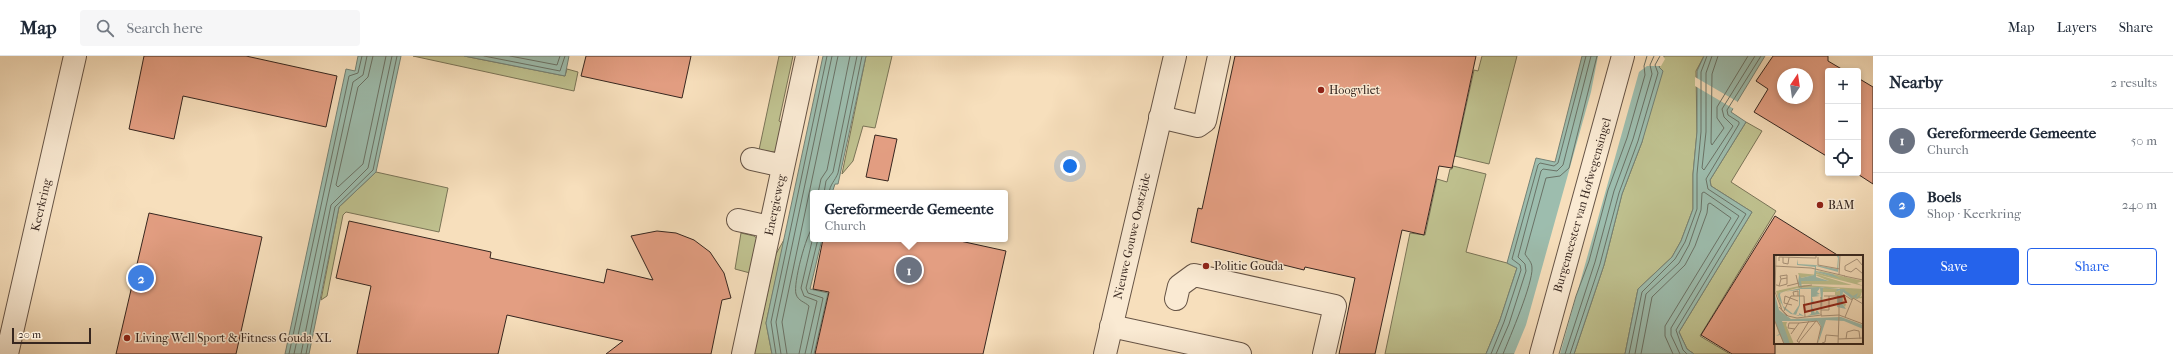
<!DOCTYPE html>
<html lang="en">
<head>
<meta charset="utf-8">
<style>
  body { margin:0; font-family:"IM FELL French Canon",serif; background:#f6f6f7; color:#1f2937 }
  .controls { position:absolute; right:12px; top:12px; display:grid; overflow:hidden; border-radius:4px; box-shadow:0 2px 6px #0003 }
  .controls button { width:36px; height:36px; display:grid; place-items:center; padding:0; border:0; border-bottom:1px solid #e0e1e3; background:#fff; color:#1f2937; font:20px sans-serif }
  .compass { position:absolute; left:1777px; top:12px; width:36px; height:36px; border-radius:50%; background:#fff; box-shadow:0 2px 6px #0003; rotate:13deg }
  .scale { position:absolute; left:12px; bottom:10px; width:79px; box-sizing:border-box; padding-left:4px; border:2px solid #36261f; border-top:0; font-size:11px; line-height:14px; white-space:nowrap; color:#36261f; -webkit-text-stroke:3px #faead3; paint-order:stroke }
  .you { position:absolute; left:1070px; top:110px; width:14px; height:14px; margin:-10px; border:3px solid #fff; border-radius:50%; background:#1a73e8; box-shadow:0 0 0 6px #1a73e833 }
  .badge { display:grid; place-items:center; width:26px; height:26px; border-radius:50%; background:#2563eb; color:#fff; font-size:13px; font-weight:700 }
  .pin { position:absolute; translate:-50% -50%; border:2px solid #fff; box-shadow:0 1px 4px #0006 }
  .popup { position:absolute; left:810px; top:134px; width:198px; height:52px; box-sizing:border-box; display:grid; place-content:center; border-radius:4px; background:#fff; filter:drop-shadow(0 1px 3px #0005); font-size:13px; white-space:nowrap; color:#747a83 }
  .popup b { font-size:15px; color:#1f2937 }
  .popup::after { content:''; position:absolute; left:50%; top:100%; margin-left:-8px; border:8px solid transparent; border-top-color:#fff }
  .list { margin:0; padding:0; list-style:none }
  h2 { display:flex; justify-content:space-between; align-items:center; height:52px; margin:0; padding:0 16px; font-size:17px }
  h2 small { font-size:13px; font-weight:400; color:#747a83 }
  .list li { display:grid; grid-template-columns:26px 1fr auto; gap:12px; align-items:center; box-sizing:border-box; height:64px; padding:0 16px; border-top:1px solid #e0e1e3 }
  .list b { display:block; font-size:15px; white-space:nowrap }
  .list p { margin:0; font-size:13px; white-space:nowrap; color:#747a83 }
  .list em { font-size:13px; font-style:normal; color:#747a83 }
  .actions { display:flex; gap:8px; padding:12px 16px }
  .actions a { flex:1; padding:9px 0; border:1px solid #2563eb; border-radius:4px; text-align:center; font-size:14px; color:#2563eb }
  .actions .main { background:#2563eb; color:#fff }
  .icon { flex:none; width:22px; height:22px; fill:none; stroke:currentColor; stroke-width:2; stroke-linecap:round; stroke-linejoin:round }
  .map { position:relative; flex:none; width:1873px; height:298px; overflow:hidden }
  header { display:flex; align-items:center; gap:24px; box-sizing:border-box; height:56px; padding:0 20px; background:#fff; border-bottom:1px solid #e0e1e3 }
  header strong { font-size:19px }
  nav { display:flex; gap:22px; margin-inline-start:auto; font-size:14px }
  .search { width:280px; height:36px; background:#f6f6f7; display:flex; align-items:center; gap:10px; box-sizing:border-box; padding:0 14px; border-radius:4px; color:#747a83; font-size:15px }
  main { display:flex }
  aside { flex:1; background:#fff }
  .map>svg:first-child { display:block }
  .green { fill:#bfc18f; stroke:#7a7457 }
  .water { fill:#9dbdae; stroke:#748175 }
  .pier { fill:#f7dfbc }
  .lines { fill:none; stroke-linecap:round; stroke-linejoin:round }
  .shore { stroke:#6a7266; stroke-width:1 }
  .building { fill:#e39e82; stroke:#36261f; fill-rule:evenodd }
  .minor-casing { stroke:#665446; stroke-width:24 }
  .minor { stroke:#faead3; stroke-width:22 }
  .poi-dot { fill:#8f2418; stroke:#faead3; stroke-width:1.5 }
  .labels { text-anchor:middle; stroke-width:3; stroke-linejoin:round; paint-order:stroke }
  .poi-label { font-size:12px; fill:#36261f; stroke:#faead3; text-anchor:start }
  .street-label { font-size:12px; fill:#36261f; stroke:#faead3 }
  .inset-road { fill:none; stroke:#aa957d; stroke-width:1 }
  .view { fill:#8f2418; fill-opacity:0.15; stroke:#8f2418; stroke-width:2 }
  .inset-edge { fill:none; stroke:#36261f; stroke-width:2 }
</style>
</head>
<body>
<header>
<strong>Map</strong>
<div class="search"><svg class="icon" aria-label="search" viewBox="0 0 24 24"><circle cx="10" cy="10" r="6"/><path d="M15 15l6 6"/></svg>Search here</div>
<nav><a>Map</a><a>Layers</a><a>Share</a></nav>
</header>
<main>
<div class="map">
<svg width="1873" height="298" viewBox="0 0 1873 298">
  <rect width="100%" height="100%" fill="#f7dfbc"/>
  <filter id="stains"><feTurbulence type="fractalNoise" baseFrequency=".005" numOctaves="4"/><feColorMatrix values="0 0 0 0 .2 0 0 0 0 .09 0 0 0 0 .02 0 0 0 .5 -.17"/></filter>
  <radialGradient id="worn" r=".72"><stop offset=".6" stop-color="#630" stop-opacity="0"/><stop offset="1" stop-color="#630" stop-opacity=".3"/></radialGradient>
  <path class="green" d="M413 0H464L565 20 567 13 578 16 574 35Z
    M779 0H793L779 65 784 68 778 94 774 96 759 94Z
    M866 0H892L875 72 863 70 853 105 842 118Z
    M1482 0H1517L1489 108 1455 100 1474 14 1478 15Z
    M1664 0H1704L1696 15 1697 76 1693 118V153L1681 185 1672 201 1638 233 1625 298H1574L1604 209 1622 138 1642 86 1659 11Z
    M1746 66 1762 75 1731 126 1776 155 1700 280 1730 298H1694L1687 293 1679 276 1752 156 1711 130 1710 124Z
    M1453 110 1486 118 1466 196 1507 207 1517 212 1500 264 1486 298H1385L1410 177 1425 179 1437 123 1447 126 1450 113H1452Z
    M376 116 448 132 439 176 346 156 343 159 327 240 321 244 339 151Z
    M741 177 754 180 758 183 750 217 735 213Z
    M785 182 766 267 772 298H754L776 198Z"/>
  <path class="water" d="M358 0H401L376 116 339 151 309 298H285L346 13 355 15Z
    M464 0H569L565 20Z
    M823 0H866L838 128H835L832 137H813V183H822L810 233 828 237 814 298H772L766 267Z
    M1582 0H1664L1659 11 1663 15 1642 86 1622 138 1604 209 1574 298H1486L1500 264 1517 212 1507 207 1536 102 1555 106Z
    M1704 0H1765L1731 56 1746 66 1710 124 1711 130 1752 156 1679 276 1687 293 1694 298H1625L1638 233 1672 201 1681 185 1693 153V118L1697 76V15Z"/>
  <path class="pier" d="M1598 0H1663L1665 3 1661 10H1647L1639 16 1560 298H1514L1526 269 1591 36Z
    M1695 21 1738 46 1734 53 1695 30Z"/>
  <g class="lines">
    <path class="shore" d="M373 0 368 21 358 31 336 129 338 131 363 108 386 0
      M484 0 560 15 565 0
      M510 0 557 9 560 0
      M1712 0 1706 17V76L1702 112 1704 114 1733 70 1724 61 1722 53 1755 0
      M1718 0 1712 18 1711 87 1712 89 1724 72 1717 62V51L1748 0
      M818 137 821 123 827 114 850 0
      M824 137 826 125 833 116 857 0
      M829 137C830 128 835 125 838 117L862 0
      M289 298 349 20 358 17 362 0
      M294 298 353 26 363 19 367 0
      M301 298 331 149 368 112 392 0
      M306 298 335 151 373 114 397 0
      M776 298 771 266 827 0
      M781 298 776 266 832 0
      M787 298 782 266 838 0
      M799 298 809 250C805 246 798 245 796 238 793 228 806 178 813 171
      M805 298 817 245 804 240 801 232 813 181
      M811 298 823 242 808 237 806 232 818 183
      M1491 298 1504 266 1521 214 1520 209 1512 203 1538 109 1540 107 1554 110 1558 107 1586 0
      M1496 298 1509 268 1526 215 1525 208 1518 201 1541 115 1543 113 1557 115 1563 109 1591 0
      M1503 298C1510 281 1533 227 1532 212 1532 206 1528 203 1525 198L1546 122 1560 120 1569 112 1597 0
      M1559 298 1576 240 1589 205 1608 134 1627 82 1645 19 1644 10 1647 0
      M1565 298 1595 206 1614 135 1633 83 1652 18 1650 9 1654 0
      M1570 298 1600 208 1619 137 1638 85 1658 17 1655 9 1660 0
      M1629 298 1642 236 1675 203 1685 186 1697 153V118L1701 76V16L1707 0
      M1635 298 1646 238 1679 207 1689 189 1701 154 1702 137 1704 136 1739 160 1671 272V279L1680 298
      M1641 298 1652 241 1685 209 1695 190 1707 157 1708 148 1710 147 1731 162 1665 270V280L1673 298
      M1687 298 1683 294 1676 274 1746 158 1708 133 1706 123 1739 68V66L1728 59 1727 54 1761 0"/>
  </g>
  <path class="building" d="M144 0H246L337 20 326 71 183 40 174 83 129 73Z
    M586 0H691L682 42 581 20Z
    M1235 0H1476L1452 112 1439 110 1424 179 1402 174 1375 298H1339L1355 222 1305 211 1304 214 1191 186 1198 152 1202 153Z
    M1773 0H1828V5L1845 15H1828V101L1754 56 1768 33 1756 25ZM1783 18H1807V42H1783Z
    M1858 22 1873 31V128L1856 117H1858Z
    M875 79 897 83 888 125 866 121Z
    M149 157 262 181 236 298H116Z
    M1775 160 1839 200H1775V298H1732L1701 279Z
    M349 165 491 196 490 202 604 227 607 213 653 224 631 180 657 175 676 177 694 184 710 196 724 217 731 242 722 244 711 298H606L623 285 507 259 498 298H357L371 230 336 222Z
    M823 183H951L1006 195 983 298H815L829 236 813 233Z"/>
  <g class="lines">
    <g class="minor-casing">
      <path id="minor" d="M1160 61 1198 70 1205 65 1219 0
        M752 103 783 110
        M738 164 770 171
        M1176 243 1179 230 1194 219 1335 250 1324 298
        M1111 270 1240 298
        M7 298 75 0
        M743 298 807 0
        M1105 298 1175 0
        M1541 298 1623 0"/>
    </g>
    <use href="#minor" class="minor"/>
  </g>
  <g class="poi-dot">
    <circle cx="1321" cy="34" r="4"/>
    <circle cx="1820" cy="149" r="4"/>
    <circle cx="1206" cy="210" r="4"/>
    <circle cx="127" cy="282" r="4"/>
  </g>
  <g class="labels">
    <g class="poi-label">
      <text x="1329" y="38">Hoogvliet</text>
      <text x="1828" y="153">BAM</text>
      <text x="1214" y="214">Politie Gouda</text>
      <text x="135" y="286">Living Well Sport &amp; Fitness Gouda XL</text>
    </g>
    <g class="street-label">
      <text transform="translate(41 149) rotate(-77)" y="4">Keerkring</text>
      <text transform="translate(775 149) rotate(-78)" y="4">Energieweg</text>
      <text transform="translate(1582 149) rotate(-74)" y="4">Burgemeester van Hofwegensingel</text>
      <text transform="translate(1132 180) rotate(-77)" y="4">Nieuwe Gouwe Oostzijde</text>
    </g>
  </g>
  <g transform="translate(1774 199)">
    <rect width="89" height="89" fill="#f7dfbc"/>
    <path d="M42 15 89 26 83 28 89 31 42 19V17L57 21ZM24 18 45 20 78 30 27 29V26H55L41 20 26 23ZM30 30 89 34 86 42 89 41V43L77 44 78 42 65 33H56L64 34 62 37 66 35 69 45 68 48 72 49 71 52 68 48V45L65 50 66 41 61 40V37H49L48 42V33L51 32 23 33 5 38 8 55 2 36ZM7 67H13L12 70 20 89H16L13 84Z" fill="#bfc18f"/>
    <path d="M62 0 65 1 64 17 42 11V16L58 19 67 24 42 17V22L55 26H27L28 33 44 32 89 36 69 34 79 41 84 38 82 43 88 39 83 44 79 42 78 44 69 37 68 48 72 54 63 52V40H66V35L62 37 63 34 49 33 48 55 46 33 43 37 46 39 42 40 46 41 38 42 39 46 42 48H38V52L41 58 43 55 46 59 33 61 37 59V34H26V50L22 60 25 61V58L30 61 17 59 10 54 4 41 5 38 27 33 24 28 25 20 27 23 40 20 41 12 23 10V4L24 9 41 10 63 14 64 3ZM25 35V50L19 59 9 51 6 40 7 37ZM0 36 5 55 17 64 67 62 89 70V74L70 66 52 65 44 89 47 71 44 66H8L16 89H10L6 80 2 81 5 79 0 63Z" fill="#9dbdae" fill-rule="evenodd"/>
    <path class="inset-road" d="M2 0 1 37 8 55 14 61 23 63 48 60M9 2V8L14 9 15 2M44 2V10L66 14M5 6V2L42 3V0M0 11 37 13 71 21M89 11 83 4 71 11V15L77 17 82 13 89 19M22 20 25 32 38 30M65 20 66 0M70 21 89 25M7 24 6 21 13 20V23M2 30H3L5 31H6L13 29V23L7 24 5 31M13 31 25 28M20 41 19 37 24 36V41M50 41H65V60M71 41 69 39 78 45M47 42V60M18 50 10 48 11 41 24 46M5 52 13 61M47 55H55V41M10 56 17 41H30L31 62M47 61 65 60 89 69M71 62 79 43 89 49M0 64 10 89M21 74 14 73 15 68H25M17 79 25 68 43 66 47 72 43 89M64 84 89 83M72 84 73 77 80 75 85 76 86 84M25 87 42 66M48 88 51 87 52 80 64 81M27 89 23 86 35 66M64 89 65 60"/>
    <path class="view" d="M70 41 72 47 31 57 30 50Z"/>
    <rect width="89" height="89" class="inset-edge"/>
  </g>
  <rect width="100%" height="100%" filter="url(#stains)"/>
  <rect width="100%" height="100%" fill="url(#worn)"/>
</svg>
<div class="controls">
<button>+</button>
<button>−</button>
<button><svg class="icon" aria-label="locate" viewBox="0 0 24 24"><circle cx="12" cy="12" r="6"/><path d="M12 2v4M12 18v4M2 12h4M18 12h4"/></svg></button>
</div>
<svg class="compass" viewBox="-18 -18 36 36"><path d="M0-13l5 13h-10z" fill="#e53935"/><path d="M0 13l5-13h-10z" fill="#747a83"/></svg>
<div class="scale">20 m</div>
<div class="you"></div>
<div class="pin badge" style="left:909px;top:214px;background:#6b7280">1</div>
<div class="popup"><b>Gereformeerde Gemeente</b>Church</div>
<div class="pin badge" style="left:141px;top:222px;background:#3f7fe0">2</div>
</div>
<aside>
<h2>Nearby<small>2 results</small></h2>
<ul class="list">
<li><span class="badge" style="background:#6b7280">1</span><div><b>Gereformeerde Gemeente</b><p>Church</p></div><em>50 m</em></li>
<li><span class="badge" style="background:#3f7fe0">2</span><div><b>Boels</b><p>Shop · Keerkring</p></div><em>240 m</em></li>
</ul>
<div class="actions"><a class="main">Save</a><a>Share</a></div>
</aside>
</main>
</body>
</html>
